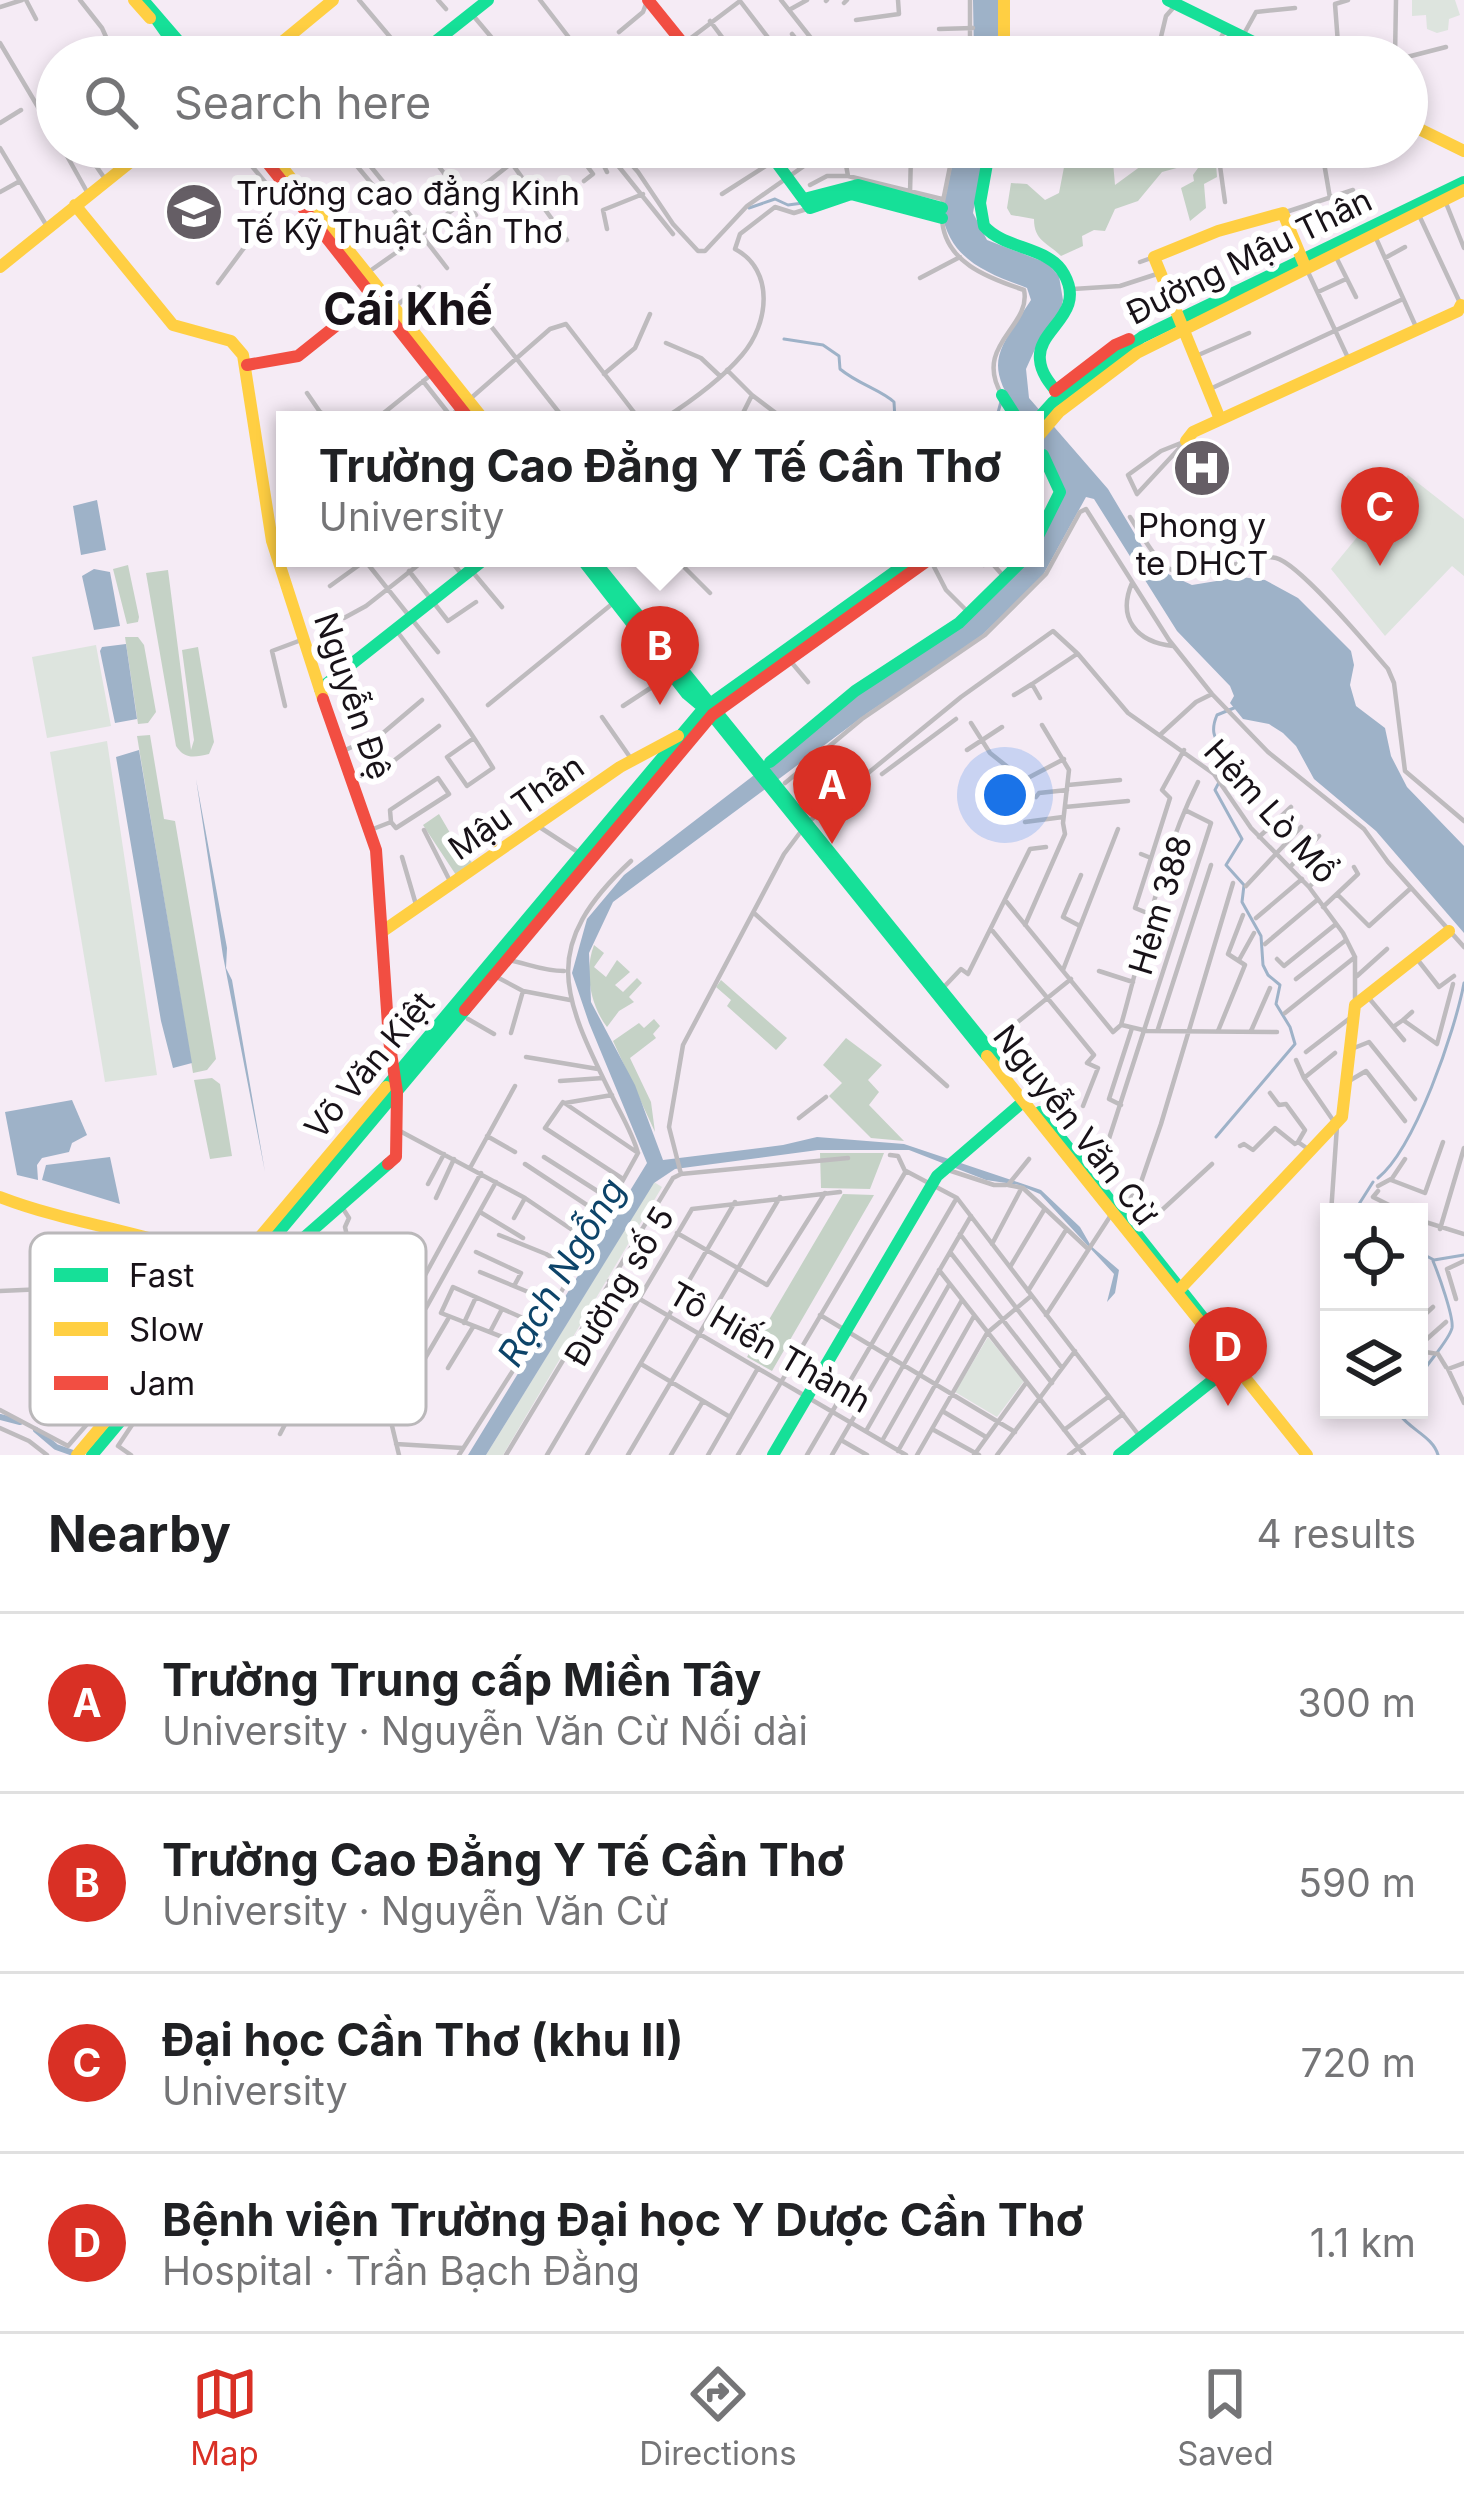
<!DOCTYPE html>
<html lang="en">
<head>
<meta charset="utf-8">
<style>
  body { margin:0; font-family:Inter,sans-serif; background:#f2f2f2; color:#202124 }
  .controls { position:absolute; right:36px; bottom:36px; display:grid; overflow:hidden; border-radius:0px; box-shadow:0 6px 18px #0003 }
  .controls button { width:108px; height:108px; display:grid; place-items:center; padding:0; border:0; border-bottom:3px solid #e0e0e0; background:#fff; color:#202124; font:60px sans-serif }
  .you { position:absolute; left:1005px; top:795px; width:42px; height:42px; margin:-30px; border:9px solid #fff; border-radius:50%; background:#1a73e8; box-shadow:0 0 0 18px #1a73e833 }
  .badge { display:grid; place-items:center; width:78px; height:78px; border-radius:50%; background:#d93025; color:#fff; font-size:39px; font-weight:700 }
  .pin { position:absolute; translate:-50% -99px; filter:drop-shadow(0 3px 6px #0008) }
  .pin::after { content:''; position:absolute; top:63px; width:42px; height:36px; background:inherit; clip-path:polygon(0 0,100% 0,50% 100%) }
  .popup { position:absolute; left:276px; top:411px; width:768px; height:156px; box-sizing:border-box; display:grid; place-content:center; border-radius:0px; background:#fff; filter:drop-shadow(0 3px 9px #0005); font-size:39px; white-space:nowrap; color:#757577 }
  .popup b { font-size:45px; color:#202124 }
  .popup::after { content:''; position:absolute; left:50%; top:100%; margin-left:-24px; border:24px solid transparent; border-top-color:#fff }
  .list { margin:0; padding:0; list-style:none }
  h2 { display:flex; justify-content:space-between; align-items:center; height:156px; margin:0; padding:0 48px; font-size:51px }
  h2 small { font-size:39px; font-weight:400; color:#757577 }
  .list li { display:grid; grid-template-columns:78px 1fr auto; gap:36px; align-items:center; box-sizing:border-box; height:180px; padding:0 48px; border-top:3px solid #e0e0e0 }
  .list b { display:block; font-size:45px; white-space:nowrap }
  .list p { margin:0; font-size:39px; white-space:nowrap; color:#757577 }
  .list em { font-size:39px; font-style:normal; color:#757577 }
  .icon { flex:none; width:66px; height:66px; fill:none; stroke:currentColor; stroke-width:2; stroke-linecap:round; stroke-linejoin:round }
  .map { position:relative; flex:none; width:1464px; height:1455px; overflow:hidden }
  .search { position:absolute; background:#fff; box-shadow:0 6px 18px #0003; left:36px; right:36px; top:36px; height:132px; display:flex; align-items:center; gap:30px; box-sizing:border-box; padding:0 42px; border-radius:66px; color:#757577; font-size:45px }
  .sheet { height:876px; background:#fff }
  nav { display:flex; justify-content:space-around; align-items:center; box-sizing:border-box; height:168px; border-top:3px solid #e0e0e0; background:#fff; font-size:33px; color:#757577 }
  nav a { display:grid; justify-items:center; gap:6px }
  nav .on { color:#d93025 }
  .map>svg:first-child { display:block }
  .green { fill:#dde4de }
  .forest { fill:#c5d2c6 }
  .water { fill:#9eb2c8 }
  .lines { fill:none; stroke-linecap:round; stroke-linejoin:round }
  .stream { stroke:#9eb2c8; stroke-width:3 }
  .canal { stroke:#9eb2c8; stroke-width:6 }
  .street { stroke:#bebbbe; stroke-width:4.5 }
  .fast { stroke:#16e098; stroke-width:12 }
  .slow { stroke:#ffcf43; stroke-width:12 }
  .jam { stroke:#f24e42; stroke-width:12 }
  .labels { text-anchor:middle; stroke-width:12; stroke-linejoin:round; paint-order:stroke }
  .poi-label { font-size:33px; fill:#181218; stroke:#fff; text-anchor:start }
  .street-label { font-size:33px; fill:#181218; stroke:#fff }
  .water-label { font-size:36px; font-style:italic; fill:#0d4469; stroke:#fff }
  .district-label { font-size:45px; font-weight:bold; fill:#181218; stroke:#fff }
  .key { fill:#fff; stroke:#bab8ba; stroke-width:3 }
  .key-label { font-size:33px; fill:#181218 }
</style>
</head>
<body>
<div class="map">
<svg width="1464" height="1455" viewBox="0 0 1464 1455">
  <rect width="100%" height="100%" fill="#f5ebf5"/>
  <path class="green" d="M1412 0H1455L1460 15 1449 19 1448 30 1437 33 1427 29 1426 15 1412 16Z
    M1408 475 1464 519V576L1452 566 1385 636 1331 569Z
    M96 645 111 726 47 738 32 657Z
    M107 741 157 1075 105 1082 50 752Z
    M654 1182 662 1187 503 1455H486Z
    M988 1337 1024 1381 997 1417 955 1392Z"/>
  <path class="forest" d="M1167 147 1215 150 1217 177 1204 184 1206 208 1190 221 1181 188 1194 181 1193 175 1198 168 1195 163 1162 172 1138 201 1115 209 1105 231 1094 230 1082 236 1083 246 1061 256C1047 242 1034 241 1034 219L1011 215 1007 208 1011 183 1027 184 1045 200 1059 193 1065 162 1072 155 1113 162 1115 185Z
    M128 565 139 617 138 622 127 624 113 569Z
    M168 570 191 750 194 740 182 650 198 647 214 742 209 754C195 757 185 760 176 746L146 573Z
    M125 637H138L144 645 156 712 148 723 138 724Z
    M150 735 164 819 175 821 216 1059 207 1070 193 1073 137 736Z
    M439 814 463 855 472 862 456 875 423 825Z
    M594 945 604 953 594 967 606 977 617 960 630 972 615 985 623 992 637 978 642 983 629 997 634 1002 619 1011 607 1027C590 1005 584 971 594 945Z
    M721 980 787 1038 776 1050 727 1006 731 1000 716 987Z
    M654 1019 660 1026 653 1034 656 1038 630 1058 651 1102 655 1132 613 1041 639 1023 644 1028Z
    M846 1038 882 1065 868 1080 879 1092 869 1105 904 1141 871 1138 829 1096 842 1083 823 1065Z
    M212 1078 220 1084 232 1156 210 1159 194 1080Z
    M820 1153H884L870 1189 821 1188Z
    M843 1194 874 1195 772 1371 747 1357Z"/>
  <path class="water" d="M973 0H998L1000 57H974Z
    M956 147H985L973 213 987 240 1047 263 1059 276 1063 300 1060 312 1040 338 1026 369 1029 398 1108 489 1155 568 1192 585 1241 577 1265 580 1298 598 1351 651 1354 665 1350 685 1356 706 1385 728 1391 756 1407 787 1464 846V933L1376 831 1314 779 1296 746 1283 733 1269 724 1243 719 1230 703 1234 696 1230 686 1177 631 1094 499 1086 497 1042 577 973 644 869 712 613 902 589 953 591 1002 635 1085 663 1160 783 1145 817 1137 904 1144 1041 1190 1080 1227 1091 1246 1119 1270 1115 1293 1107 1302 1114 1274 1040 1194 1019 1185 986 1180 909 1150H818L675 1169 654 1183 486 1455H468L647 1163 589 1023 572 973 587 919 624 875 874 683 962 626 1030 558H1035V550L1060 502 1048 455 1035 437V420H1023C983 363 995 355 1031 300L1027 288C987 273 950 260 942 213Z
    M97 500 106 550 81 555 73 506Z
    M94 569 110 572 120 626 94 630 82 576Z
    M126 644 137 719 115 723 100 651 102 647Z
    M139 750 192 1063 173 1068 161 1021 116 757Z
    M196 779 227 948 226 968 232 980 265 1172 223 956Z
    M72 1100 87 1135 72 1143 69 1152 42 1158 37 1165 38 1180 17 1175 5 1112Z
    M110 1157 120 1204 42 1180 46 1165Z"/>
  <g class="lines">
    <path class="stream" d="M749 208 775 199 788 205 803 203
      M784 339 823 345 839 356 840 369C858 384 881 390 894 402L895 420
      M951 420 958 416 971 420
      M996 420 1002 398
      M1216 1137 1295 1044 1290 1027 1276 1004 1280 985 1268 975 1263 965 1261 936 1242 902 1244 885 1226 865 1242 839 1215 790C1243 741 1202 750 1217 715L1234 708
      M1378 1178C1415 1148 1455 1031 1464 983
      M1354 1212 1373 1182
      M1419 1252 1434 1260 1464 1255
      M1419 1378C1426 1364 1449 1341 1452 1328 1454 1317 1438 1273 1433 1261
      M1403 1410 1400 1415C1411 1430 1433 1437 1438 1455"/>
    <path class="canal" d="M0 1417 20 1422
      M36 1430 56 1447 76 1454"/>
    <path class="street" d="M26 0 36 19
      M80 0 102 28 115 57
      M359 0 407 57
      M438 0 446 9
      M540 0 584 57
      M781 0 826 57
      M826 1 827 0
      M844 3 847 0
      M0 7 22 0
      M789 10 807 0
      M471 13 508 57
      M856 20 899 14 898 0
      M710 21 737 57
      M939 29 973 28
      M619 32 643 12 646 4
      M1245 32 1256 12 1295 8
      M792 34 810 57
      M292 41 305 57
      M0 43 57 139
      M683 44 740 1 783 57
      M374 56 393 41
      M1119 56 1120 57
      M863 57 972 46
      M970 57V0
      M1160 57 1166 45 1160 41 1166 16 1173 8
      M1210 57 1224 32
      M1339 57 1335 4 1348 0
      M1395 57 1396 0
      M1407 57 1446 47
      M0 123 21 110
      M62 147 86 190
      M83 147 103 176
      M236 147 270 188 280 181
      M341 147 417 238 367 273
      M355 147 418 225 412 231
      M424 147 476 215
      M500 147 567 240
      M573 147 593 174 584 181
      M603 147 673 234
      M616 147 638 172 673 224 698 251H705L747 206 831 147
      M1230 147 1231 160 1322 154 1357 147
      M0 148 45 223
      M1323 157 1330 198
      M782 170 812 147
      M607 172 604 166 613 159
      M848 176 844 154 852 147
      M810 185 827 176H848L942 199
      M0 192 20 181
      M910 193 911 155
      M722 194 775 160
      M1225 202 1220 166 1231 160
      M1446 203 1464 248
      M942 206 954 147
      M1283 213 1353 190
      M1418 213 1461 305
      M942 217C943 262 988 278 1024 290 1032 327 972 345 1002 395
      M607 229 603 210 643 194
      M420 233 447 268
      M1375 236 1417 329
      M417 238 513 162
      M1334 253 1356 297
      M1385 258 1405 247
      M1140 262 1154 257
      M1308 272 1349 360
      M920 278 960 257
      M218 283 272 210 291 194
      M1073 289 1120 286 1160 273
      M1318 292 1346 279
      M475 306 565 420
      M395 307 419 287
      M666 343 701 358 720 376
      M1196 356 1249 333
      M727 370 752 395
      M604 374 635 348 650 314
      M423 381 449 414
      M1210 389 1403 299
      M307 393 320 412 334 420
      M741 417 752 395 785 420
      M375 420 432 374
      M446 420 550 329 566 324 640 420
      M662 420C690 402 721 380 742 355 769 324 775 270 735 249L740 234 775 207 794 213 810 208
      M1186 441 1137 494 1128 475 1161 451Z
      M1130 517C1168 577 1168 584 1240 563 1252 560 1263 555 1276 558 1300 564 1369 647 1388 669L1394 683 1405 771 1464 821
      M363 558 438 652
      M449 558 463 576
      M971 558 972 559
      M975 558 984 565 990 561 1006 579
      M931 561 946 590 969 613
      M682 565 710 593
      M471 570 502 607
      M409 571 448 621 476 602
      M1132 583C1117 618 1136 642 1173 646
      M330 586 369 558
      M344 618 366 606 422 562
      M396 630C430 675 464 720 493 768L467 786 447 757 474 738
      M792 663 808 682
      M1032 684 1077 654
      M1014 695 1032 684 1040 698
      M488 705 612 604
      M285 706 272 651 304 639
      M623 706 672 674
      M602 717 632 760
      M971 723 990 753 1024 780 1064 759
      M1161 734 1196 702 1212 694
      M967 750 1002 727
      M343 751 383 733 422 700
      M882 774 956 719
      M354 781 374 776 439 726
      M785 783 862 719 985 635 1046 574 1080 512 1086 509 1169 640 1212 694 1268 752 1364 829 1388 862 1464 947
      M1068 785 1120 780
      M1036 797 1039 793 1067 790
      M1065 807 1128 801
      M1025 822 1063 817
      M807 823 961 697 1053 631 1078 654 1128 713 1214 774 1251 828 1309 887 1343 933 1355 957V1004
      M538 826 581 854
      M373 829 391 822 390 810 438 778 449 794 396 828 391 822
      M424 830 452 885
      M1259 837 1291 807
      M1141 854 1151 858 1170 798 1162 790 1184 750
      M402 857 417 908
      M1151 858 1135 908 1152 915
      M1290 867 1319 836
      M1246 886 1301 827
      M1309 887 1340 856
      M1337 894 1369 926 1411 888
      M1005 900 1113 1032 1121 1025C1144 945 1160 857 1198 782
      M1323 907 1358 874 1354 867
      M754 913 947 1086
      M1256 918 1302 879
      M1025 925 1065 834 1063 823 1069 770 1042 725
      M1080 926 1063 917 1081 875
      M991 929 1094 1055 1087 1063 1098 1068 1083 1106
      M1265 944 1316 901
      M1277 959 1284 966 1336 924
      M1417 959 1439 987 1454 976
      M508 960C526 963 542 971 564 971
      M1239 960 1254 933
      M1063 970 1118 829
      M1099 971 1133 982
      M495 976 523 991 511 1033
      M1357 976 1387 949
      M1296 979 1346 940
      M942 989 961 969 968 974 1030 849 1046 847
      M523 991 570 1000
      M1368 997 1404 1040
      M1285 1013 1355 957
      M468 1019 494 1034
      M1403 1020 1412 1012
      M1122 1025 1147 1031 1277 1032
      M1393 1027 1403 1020 1437 1044 1453 984
      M1158 1029 1211 865
      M1218 1031 1245 965 1228 954 1243 915
      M1251 1031 1270 988
      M988 1046 1071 979
      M1354 1048 1369 1042 1415 1099
      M1306 1052 1354 1015
      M526 1057 598 1069
      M1296 1060 1304 1078
      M560 1081 603 1078
      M1349 1081 1366 1071 1405 1121
      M1270 1093 1279 1105 1286 1104 1305 1130 1298 1142 1308 1149
      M565 1103 612 1095
      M1121 1105 1109 1099 1132 1028
      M799 1118 826 1097
      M398 1130 525 1198 590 1242
      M487 1136 515 1152
      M1240 1146 1244 1144 1253 1150 1275 1128 1295 1144 1298 1142
      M890 1155 898 1156 905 1171
      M544 1157 613 1201
      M1029 1159 1008 1185 1023 1188 1087 1248
      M1405 1159 1391 1180 1425 1193 1443 1142
      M525 1164 605 1217
      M470 1168 515 1086
      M948 1170 994 1185H1006
      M681 1174 669 1127 683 1045 784 854 802 830
      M623 1179 545 1128 563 1102 638 1153
      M1095 1182 1211 823 1185 810
      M428 1184 444 1154
      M1378 1186 1391 1179
      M1378 1191 1373 1197 1403 1212
      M436 1198 454 1159
      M480 1212 523 1238
      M1120 1213 1140 1185 1161 1124 1233 883
      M514 1218 525 1198
      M1419 1220 1464 1234
      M1440 1229 1464 1148
      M677 1233 767 1285 825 1193
      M1137 1233 1212 1164
      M960 1234 1062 1368
      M499 1235 546 1254 573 1270
      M1329 1242 1337 1126 1304 1078 1335 1053
      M992 1244 1020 1191
      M476 1252 521 1273 514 1286
      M950 1252 1052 1383
      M1010 1267 1044 1210
      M104 1269 118 1230
      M939 1270 1084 1455
      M480 1272 555 1303 638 1153C632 1132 620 1113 611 1094 561 993 540 946 631 861
      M609 1281 906 1455
      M358 1284 399 1455
      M144 1286 160 1241
      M418 1288 481 1173
      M0 1291 179 1283 141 1372
      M1028 1291 1066 1230
      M1419 1291 1424 1287
      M1456 1299 1447 1269 1464 1261
      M426 1308 496 1182
      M820 1315 1015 1432
      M1046 1315 1111 1215
      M1419 1320 1433 1307
      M464 1323 476 1297
      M541 1326 453 1287 441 1313 528 1347 555 1303
      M490 1332 501 1311
      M1419 1346 1446 1322
      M1419 1351 1438 1354 1446 1367
      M138 1353 168 1284 177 1246
      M113 1357 142 1286
      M424 1360 448 1319
      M1464 1363 1448 1369 1464 1403
      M641 1364 730 1417
      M448 1368 473 1327
      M0 1410 68 1446 116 1391H126
      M944 1412 986 1437
      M0 1428 29 1441 47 1455
      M932 1429 979 1455
      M1064 1430 1108 1397
      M866 1431 949 1285
      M280 1434 358 1284 345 1227 349 1218 342 1207
      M841 1440 867 1455
      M882 1441 962 1300
      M396 1444 462 1448
      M898 1451 974 1316
      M131 1455 118 1446 142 1410 137 1400
      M459 1455 528 1347
      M506 1455 673 1178 681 1174 848 1158
      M547 1455 692 1209 840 1192
      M587 1455 735 1202
      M628 1455 780 1197
      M671 1455 703 1401
      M708 1455 758 1368
      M738 1455 906 1171 957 1198 1141 1438
      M807 1455 955 1201
      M832 1455 971 1216
      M917 1455 987 1333 1031 1296
      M974 1455 1026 1383
      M997 1455 1075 1351
      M1069 1455 1123 1414"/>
    <path class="fast" d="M143 0 192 57
      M1168 0 1284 57
      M152 13 183 57
      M416 57 488 0
      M765 147 810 208 851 194 942 218
      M990 147 980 203 984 226C1005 250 1049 246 1064 274 1087 315 1036 329 1040 360 1041 376 1055 389 1064 401
      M279 169 305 147
      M804 199 858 185 942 208
      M1002 395 1018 420
      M1035 422 1053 402 1142 337 1464 182
      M1035 542 1060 492 1043 455
      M581 558 687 694 712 715 987 1056
      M592 558 1007 1071
      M320 689 486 558
      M770 762 855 691 959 623 1025 558
      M386 1087 703 709 914 558
      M1040 1112 1246 1372
      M251 1264 268 1265 283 1256 388 1164
      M92 1455 465 1010
      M773 1455 937 1176 1024 1101
      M1119 1455 1237 1361"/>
    <path class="slow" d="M134 0 150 18
      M1004 0V57
      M264 57 333 0
      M1407 123 1464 151
      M266 147 484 420
      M75 205 173 325 231 341 243 355 272 541 323 699
      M0 267 149 147
      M1220 419 1154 257 1218 231 1283 213 1304 264
      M1035 440 1059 412 1137 353 1464 190
      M1186 441 1193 432 1458 311 1461 305
      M383 931 620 767 678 736
      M987 1056 1307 1455
      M0 1197C78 1227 163 1233 239 1270
      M1180 1289 1342 1117 1355 1005 1449 931
      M77 1455 386 1087"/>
    <path class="jam" d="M648 0 694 57
      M255 147 470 420
      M247 365 298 356 372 297
      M1055 391 1115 345 1129 339
      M323 699 376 850 389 1040 397 1092 396 1157 388 1164
      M465 1010 712 715 931 558"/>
  </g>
  <defs>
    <g id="university-disc" transform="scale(3)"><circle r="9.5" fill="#655e65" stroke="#fff"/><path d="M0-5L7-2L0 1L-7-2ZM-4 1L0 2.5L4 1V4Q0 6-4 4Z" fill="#fff"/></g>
    <g id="hospital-disc" transform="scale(3)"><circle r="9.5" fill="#655e65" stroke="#fff"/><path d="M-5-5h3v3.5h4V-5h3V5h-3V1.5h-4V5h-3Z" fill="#fff"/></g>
  </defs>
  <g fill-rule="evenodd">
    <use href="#university-disc" x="194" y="212"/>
    <use href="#hospital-disc" x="1202" y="468"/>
  </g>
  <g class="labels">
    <g class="poi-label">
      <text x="236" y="205">Trường cao đẳng Kinh<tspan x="236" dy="38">Tế Kỹ Thuật Cần Thơ</tspan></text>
      <text x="1202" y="537" text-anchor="middle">Phong y<tspan x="1202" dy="38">te DHCT</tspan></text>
    </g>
    <g class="street-label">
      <text transform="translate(1249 256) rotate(-26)" y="12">Đường Mậu Thân</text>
      <text transform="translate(353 696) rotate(71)" y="12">Nguyễn Đệ</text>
      <text transform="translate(516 807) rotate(-35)" y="12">Mậu Thân</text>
      <text transform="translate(1271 811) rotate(48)" y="12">Hẻm Lò Mổ</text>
      <text transform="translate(1160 905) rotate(-73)" y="12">Hẻm 388</text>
      <text transform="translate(369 1065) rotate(-50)" y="12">Võ Văn Kiệt</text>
      <text transform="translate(1076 1125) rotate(52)" y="12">Nguyễn Văn Cừ</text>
      <text transform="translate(619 1286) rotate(-59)" y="12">Đường số 5</text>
      <text transform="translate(770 1347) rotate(30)" y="12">Tô Hiến Thành</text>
    </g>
    <g class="water-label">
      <text transform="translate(561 1272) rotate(-59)" y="13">Rạch Ngỗng</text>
    </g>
    <g class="district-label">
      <text x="408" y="325">Cái Khế</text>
    </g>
  </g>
  <rect x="30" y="1233" width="396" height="192" rx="18" class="key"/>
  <rect x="54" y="1268" width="54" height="14" fill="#16e098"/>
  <rect x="54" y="1322" width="54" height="14" fill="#ffcf43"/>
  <rect x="54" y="1376" width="54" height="14" fill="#f24e42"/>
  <g class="key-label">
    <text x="129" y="1287">Fast</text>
    <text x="129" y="1341">Slow</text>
    <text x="129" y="1395">Jam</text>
  </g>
</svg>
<div class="controls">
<button><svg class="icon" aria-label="locate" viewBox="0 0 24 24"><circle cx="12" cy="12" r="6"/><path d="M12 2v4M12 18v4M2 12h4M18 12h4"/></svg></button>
<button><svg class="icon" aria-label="layers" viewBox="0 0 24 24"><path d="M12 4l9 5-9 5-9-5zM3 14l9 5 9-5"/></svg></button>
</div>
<div class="you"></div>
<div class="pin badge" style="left:832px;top:844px">A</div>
<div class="pin badge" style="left:660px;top:705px">B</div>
<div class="popup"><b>Trường Cao Đẳng Y Tế Cần Thơ</b>University</div>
<div class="pin badge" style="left:1380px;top:566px">C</div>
<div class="pin badge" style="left:1228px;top:1406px">D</div>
<div class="search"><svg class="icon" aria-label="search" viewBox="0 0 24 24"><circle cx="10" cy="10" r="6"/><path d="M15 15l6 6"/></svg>Search here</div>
</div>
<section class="sheet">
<h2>Nearby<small>4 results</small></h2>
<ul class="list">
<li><span class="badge">A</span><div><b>Trường Trung cấp Miền Tây</b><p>University · Nguyễn Văn Cừ Nối dài</p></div><em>300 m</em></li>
<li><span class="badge">B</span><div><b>Trường Cao Đẳng Y Tế Cần Thơ</b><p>University · Nguyễn Văn Cừ</p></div><em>590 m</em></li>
<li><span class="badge">C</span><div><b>Đại học Cần Thơ (khu II)</b><p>University</p></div><em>720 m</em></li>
<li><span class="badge">D</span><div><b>Bệnh viện Trường Đại học Y Dược Cần Thơ</b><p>Hospital · Trần Bạch Đằng</p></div><em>1.1 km</em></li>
</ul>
</section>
<nav>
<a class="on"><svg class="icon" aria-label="map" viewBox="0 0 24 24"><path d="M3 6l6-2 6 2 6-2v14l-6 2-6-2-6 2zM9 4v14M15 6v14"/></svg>Map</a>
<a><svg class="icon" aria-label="directions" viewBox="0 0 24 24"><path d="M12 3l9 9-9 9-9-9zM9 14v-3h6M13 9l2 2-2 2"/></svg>Directions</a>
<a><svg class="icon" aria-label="saved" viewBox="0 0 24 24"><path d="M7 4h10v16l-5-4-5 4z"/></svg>Saved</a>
</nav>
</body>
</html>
